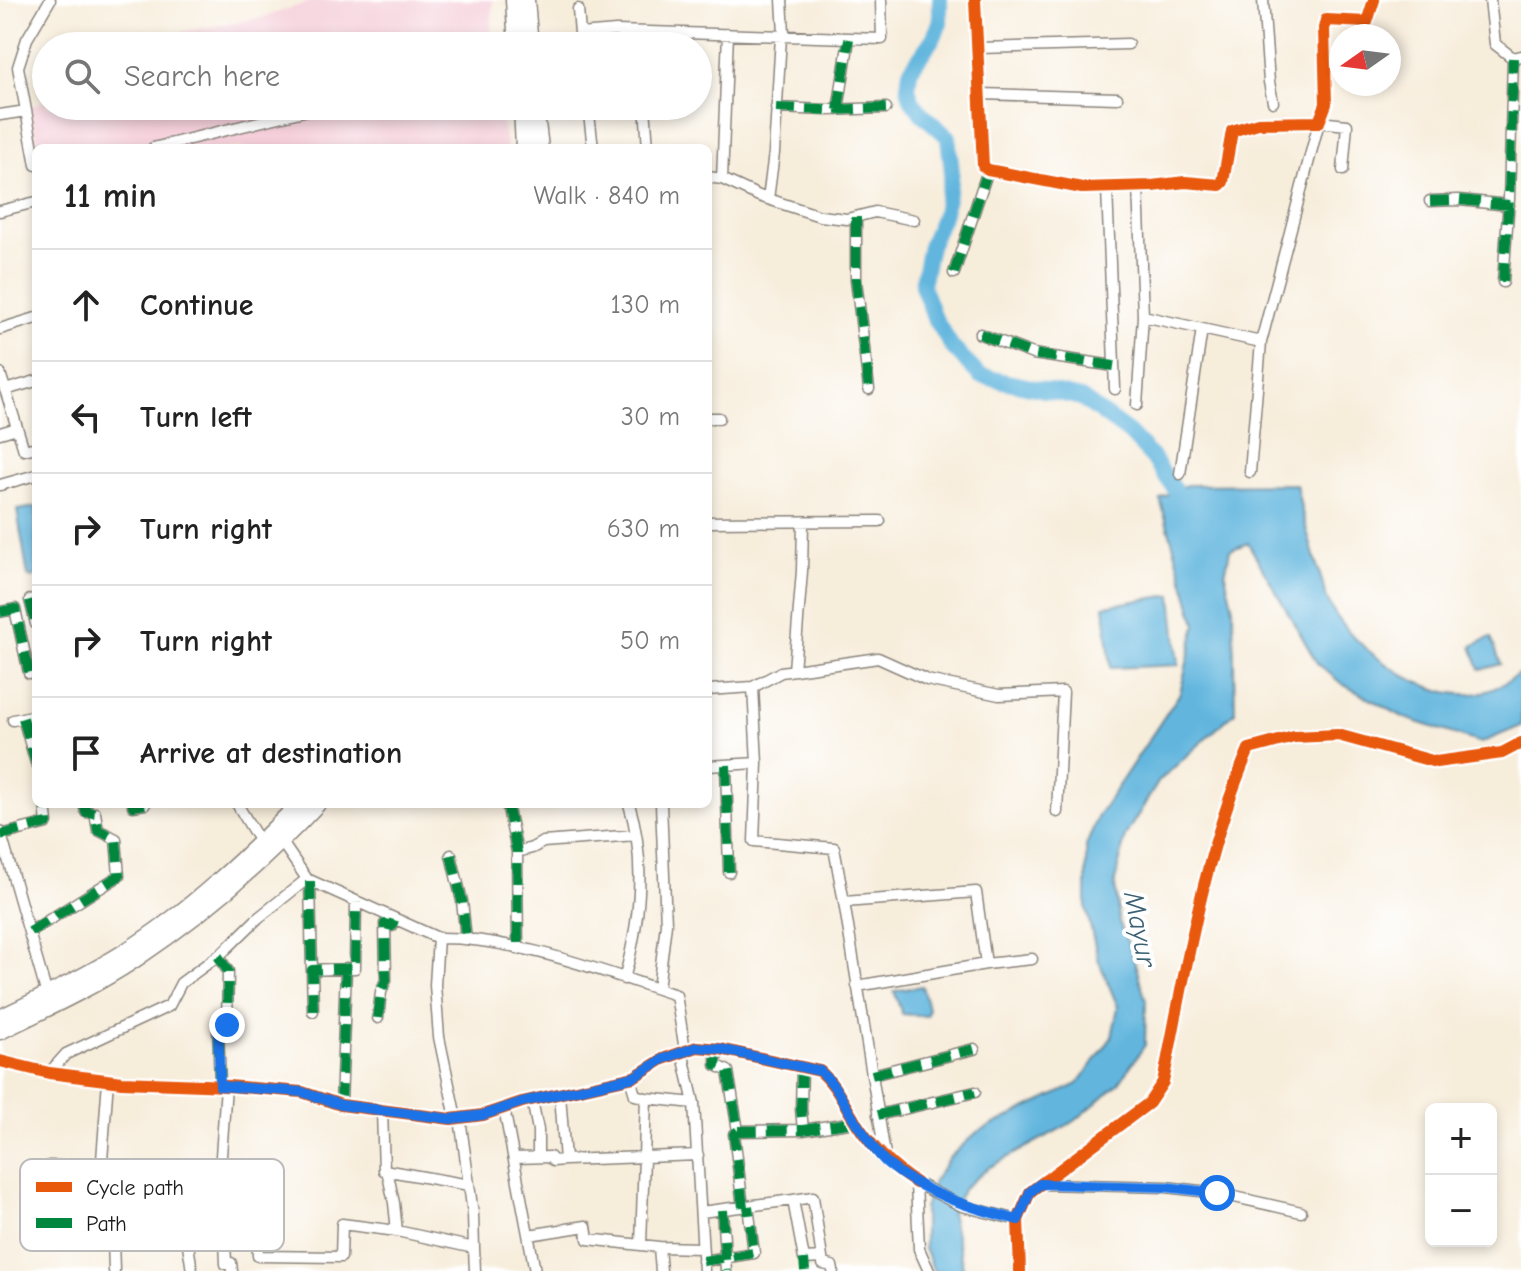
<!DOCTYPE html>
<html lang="en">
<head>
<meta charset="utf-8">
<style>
  body { margin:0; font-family:"Comic Neue",sans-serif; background:#f6f6f6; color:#222 }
  .controls { position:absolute; right:24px; bottom:24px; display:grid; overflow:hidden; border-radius:12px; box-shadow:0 4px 12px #0003 }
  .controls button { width:72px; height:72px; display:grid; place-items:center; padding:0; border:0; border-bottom:2px solid #e0e0e0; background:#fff; color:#222; font:40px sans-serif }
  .compass { position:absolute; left:1329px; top:24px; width:72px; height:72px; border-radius:50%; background:#fff; box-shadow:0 4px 12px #0003; rotate:256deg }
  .stop { position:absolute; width:24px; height:24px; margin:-18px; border:6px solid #1a73e8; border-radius:50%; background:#fff }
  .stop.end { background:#1a73e8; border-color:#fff; box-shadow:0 2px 8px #0008 }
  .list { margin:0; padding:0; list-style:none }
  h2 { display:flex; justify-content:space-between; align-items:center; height:104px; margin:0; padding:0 32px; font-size:34px }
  h2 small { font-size:26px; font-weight:400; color:#767676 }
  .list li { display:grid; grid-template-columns:52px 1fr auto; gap:24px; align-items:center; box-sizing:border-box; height:112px; padding:0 32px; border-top:2px solid #e0e0e0 }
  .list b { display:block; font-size:30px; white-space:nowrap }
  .list em { font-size:26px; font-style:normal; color:#767676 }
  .icon { flex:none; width:44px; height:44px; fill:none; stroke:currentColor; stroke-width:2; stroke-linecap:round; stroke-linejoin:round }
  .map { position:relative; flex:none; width:1521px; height:1271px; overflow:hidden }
  .search { position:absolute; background:#fff; box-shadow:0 4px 12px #0003; left:32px; top:32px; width:680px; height:88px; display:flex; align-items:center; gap:20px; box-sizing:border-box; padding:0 28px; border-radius:44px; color:#767676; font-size:30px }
  .panel { position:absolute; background:#fff; box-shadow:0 4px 12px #0003; left:32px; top:144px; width:680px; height:664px; border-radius:12px }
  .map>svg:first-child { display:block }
  .built { fill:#f5cfda }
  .water { fill:#62b6de; stroke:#3f697d; stroke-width:2 }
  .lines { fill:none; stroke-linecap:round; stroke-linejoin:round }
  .river { stroke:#62b6de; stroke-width:16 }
  .minor-casing { stroke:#8a847c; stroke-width:13 }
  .primary-casing { stroke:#8a847c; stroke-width:19 }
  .minor { stroke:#fff; stroke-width:10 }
  .primary { stroke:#fff; stroke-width:16 }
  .quiet { stroke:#00873e; stroke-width:10; stroke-dasharray:20 10; stroke-linecap:butt }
  .cycleway-casing { stroke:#fff; stroke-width:17 }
  .cycleway { stroke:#e8590c; stroke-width:12 }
  .route { stroke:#1a73e8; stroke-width:10 }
  .labels { text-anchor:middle; stroke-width:8; stroke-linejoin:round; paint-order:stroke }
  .water-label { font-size:28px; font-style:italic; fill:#3c6173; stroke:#fff }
  .key { fill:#fff; stroke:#bbb; stroke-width:2 }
  .key-label { font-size:22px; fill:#1c1c1c }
</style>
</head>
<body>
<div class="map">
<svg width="1521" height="1271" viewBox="0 0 1521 1271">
  <rect width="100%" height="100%" fill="#fff"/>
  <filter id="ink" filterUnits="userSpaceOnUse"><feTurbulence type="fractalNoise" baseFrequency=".0125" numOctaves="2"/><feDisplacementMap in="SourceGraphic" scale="16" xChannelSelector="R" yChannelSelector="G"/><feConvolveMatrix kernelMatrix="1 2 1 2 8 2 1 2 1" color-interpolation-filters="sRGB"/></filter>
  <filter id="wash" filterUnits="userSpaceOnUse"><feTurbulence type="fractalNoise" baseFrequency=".006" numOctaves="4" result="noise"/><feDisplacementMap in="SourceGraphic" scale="32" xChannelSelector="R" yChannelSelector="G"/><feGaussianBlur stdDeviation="1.8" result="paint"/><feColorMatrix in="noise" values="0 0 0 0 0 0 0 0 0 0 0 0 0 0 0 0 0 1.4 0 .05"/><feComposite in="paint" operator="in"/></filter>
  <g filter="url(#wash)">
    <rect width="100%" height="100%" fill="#f7eddb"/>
    <path class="built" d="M315 0H493L490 46H133V41L261 18Z
      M46 101V106H499L507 148H38L28 107Z"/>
    <path class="water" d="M1296 484C1302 516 1311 547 1321 578 1324 587 1326 599 1331 607 1354 649 1423 698 1472 694 1489 693 1508 682 1521 672V726L1481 743 1405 718 1342 684 1317 663 1248 543 1230 550 1225 574 1233 608 1235 712 1159 781 1125 836 1115 884 1119 922 1132 953 1146 1001 1145 1045 1118 1084 1075 1121 988 1168 964 1188 951 1213 964 1271H934L924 1249V1208L933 1183 949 1158 977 1132 1078 1084 1112 1037 1118 1007 1098 959 1086 908V846L1098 816 1180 693 1196 624 1160 499 1186 485Z
      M36 507V577L31 578 28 576 17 510Z
      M1172 595 1179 665 1111 668 1104 606Z
      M1491 637 1501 664 1480 670 1472 646Z
      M922 986 928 1008 927 1016 902 1014 894 991Z"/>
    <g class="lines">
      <path class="river" d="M940 0V23L934 37 910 71 908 87 911 99 922 114 948 137 952 172 944 213 930 246 922 285 933 315 952 347 980 376 1081 398 1129 433 1152 457 1188 508"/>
    </g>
  </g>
  <g filter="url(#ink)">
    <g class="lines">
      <g class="minor-casing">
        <path id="minor" d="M975 0 983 166 988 170 1082 188 1152 186 1185 182 1220 185 1223 182 1232 131 1258 123 1319 122 1326 104 1324 28 1326 20 1367 22 1374 0
          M1263 0 1269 82 1273 102
          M1490 0 1495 44 1513 58 1521 56
          M578 9 581 46
          M580 34 616 31 882 39 881 0
          M977 48 1128 44
          M980 94 1117 98
          M588 106 593 148
          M645 106 648 148
          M776 108 827 110 886 108
          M838 110 849 39
          M0 115 26 111
          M153 148 324 106
          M36 165 18 67 27 39 50 0
          M708 177 722 179 759 196 820 216 847 219 875 212 914 220
          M722 179 728 34
          M1138 185 1143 316 1261 342 1250 472
          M1107 188 1115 389
          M768 199 774 153 781 37 784 33 782 0
          M1430 201 1459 200 1509 205
          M0 211 36 202
          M856 217V280L869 389
          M954 273 988 170
          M1503 282 1509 199 1513 58
          M0 329 36 318
          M980 334 1033 354 1114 366
          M1261 342 1319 122 1347 125 1343 170
          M0 373 24 450 36 447
          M5 390 36 381
          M1137 405 1143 316
          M708 418H719
          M0 433 17 428
          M1180 474 1202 329
          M0 485 36 475
          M708 522 880 521
          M36 598 30 600 36 624
          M0 612 15 609 29 673 36 672
          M794 670 802 571 803 522
          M753 687 781 672 878 658 927 680 999 695 1063 692 1057 812
          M708 690 753 687 757 763 754 841 834 848 844 902
          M23 718 36 763
          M13 720 36 715
          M726 765 729 872
          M708 766 757 763
          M133 804V806L145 804
          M237 804 260 842
          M507 804 517 852 518 949
          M0 831 47 995
          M1 835 47 823 45 804
          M281 841 307 879 438 938 435 985 439 1037 456 1118
          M517 852 532 848 543 842 636 835
          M451 855 462 901 466 939
          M310 881 312 973
          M30 932 119 876 116 839 98 830 95 813 86 812 84 804
          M438 938C514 937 604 972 676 995L685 1050
          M218 956 228 971 227 1025 218 1026 220 1086
          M986 964 1032 959
          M624 979C640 922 647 862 629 804
          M857 986 986 964 976 892 844 902 886 1161
          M658 989 666 924 661 804
          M313 1011 312 970 355 968 356 902
          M378 1018 381 992 386 980 385 924 392 926 394 920
          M716 1049V1065L728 1071 738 1131 803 1130
          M682 1051 694 1103 704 1271
          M0 1061 49 1073 122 1082 229 1086 302 1092 341 1105 451 1119 483 1115 522 1102 634 1077 663 1059 697 1047 720 1049 820 1071C836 1085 845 1106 857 1124 873 1149 892 1167 916 1183
          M802 1067 801 1109 803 1130 855 1122
          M49 1073 66 1054 169 1006 181 983 222 953 258 918 307 879
          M872 1075 974 1049
          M630 1078 635 1095 646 1098 641 1245 659 1247
          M108 1080 99 1200 112 1222 113 1239
          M560 1094 565 1160 698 1155
          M646 1098 694 1103
          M532 1100 538 1130V1157
          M341 1105 346 968
          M504 1108 535 1271
          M382 1111 384 1170 469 1185
          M878 1115 975 1092
          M460 1118 473 1214 474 1248
          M738 1131 734 1134 743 1207
          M515 1158 550 1157 553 1161 565 1160
          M49 1166 102 1167
          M387 1170 394 1203 397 1231
          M1040 1184 1166 1187 1217 1193 1301 1212
          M99 1194 167 1195
          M793 1200 813 1197 822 1258
          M722 1210 726 1271
          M701 1212 793 1200 804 1259 822 1258 823 1264 832 1266 833 1271
          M529 1235 586 1226 588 1239 641 1245
          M225 1239 221 1156 226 1086
          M703 1261 754 1253 748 1206
          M114 1271 113 1239 185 1231
          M192 1271 184 1218H224
          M232 1271 231 1263 226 1264 225 1239 257 1236 258 1256 341 1257 342 1224 397 1231 474 1248 475 1271
          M661 1271 659 1247 702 1248
          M929 1271 919 1249 916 1183 962 1206 1018 1220
          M1020 1271 1018 1220 1030 1192 1149 1103 1163 1082C1186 969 1203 855 1249 749L1294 737 1338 735 1436 762 1502 753 1521 743"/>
      </g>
      <g class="primary-casing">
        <path id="primary" d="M514 0 517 46
          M526 0 530 46
          M522 106 524 148
          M535 106 540 148
          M0 1018C42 998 85 977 125 952 189 912 247 857 299 804
          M0 1031C45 1009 93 987 135 959 201 915 263 862 317 804"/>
      </g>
      <use href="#minor" class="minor"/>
      <use href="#primary" class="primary"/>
      <path class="quiet" d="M776 108 827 110 886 108
        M838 110 849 39
        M1430 201 1459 200 1509 205
        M856 217V280L869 389
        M954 273 988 170
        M1503 282 1509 199 1513 58
        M980 334 1033 354 1114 366
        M30 600 36 624
        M0 612 15 609 29 673 36 672
        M23 718 36 763
        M726 765 729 872
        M133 804V806L145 804
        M507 804 517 852 518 949
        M1 835 47 823 45 804
        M451 855 462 901 466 939
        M310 881 312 973
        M30 932 119 876 116 839 98 830 95 813 86 812 84 804
        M218 956 228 971 227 1025 218 1026 220 1086
        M313 1011 312 970 355 968 356 902
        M378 1018 381 992 386 980 385 924 392 926 394 920
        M716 1049V1065L728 1071 738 1131 803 1130
        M802 1067 801 1109 803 1130 855 1122
        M872 1075 974 1049
        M341 1105 346 968
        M878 1115 975 1092
        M738 1131 734 1134 743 1207
        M49 1166 102 1167
        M99 1194 167 1195
        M722 1210 726 1271
        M804 1259 805 1271
        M703 1261 754 1253 748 1206"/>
      <g class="cycleway-casing">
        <path id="cycleway" d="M975 0 983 166 988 170 1082 188 1152 186 1185 182 1220 185 1223 182 1232 131 1258 123 1319 122 1326 104 1324 28 1326 20 1367 22 1374 0
          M0 1061 49 1073 122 1082 229 1086 302 1092 341 1105 451 1119 483 1115 522 1102 634 1077 663 1059 697 1047 720 1049 820 1071C836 1085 845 1106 857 1124 873 1149 892 1167 916 1183
          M1020 1271 1018 1220 1030 1192 1149 1103 1163 1082C1186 969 1203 855 1249 749L1294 737 1338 735 1436 762 1502 753 1521 743"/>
      </g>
      <use href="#cycleway" class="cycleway"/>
    </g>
  </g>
  <g class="lines" filter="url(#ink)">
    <path class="route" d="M227 1025 218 1026 220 1086 302 1092 341 1105 451 1119 483 1115 522 1102 634 1077 663 1059 697 1047 720 1049 820 1071C839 1087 847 1112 862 1131 870 1142 878 1156 889 1165 927 1195 972 1208 1018 1220L1030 1192 1040 1184 1166 1187 1217 1193"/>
  </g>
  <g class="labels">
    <g class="water-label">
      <text transform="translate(1141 929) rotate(79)" y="10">Mayur</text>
    </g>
  </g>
  <rect x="20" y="1159" width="264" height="92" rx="12" class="key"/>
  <rect x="36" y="1182" width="36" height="10" fill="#e8590c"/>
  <rect x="36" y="1218" width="36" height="10" fill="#00873e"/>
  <g class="key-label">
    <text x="86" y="1195">Cycle path</text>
    <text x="86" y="1231">Path</text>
  </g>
</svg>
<div class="controls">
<button>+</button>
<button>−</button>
</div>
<svg class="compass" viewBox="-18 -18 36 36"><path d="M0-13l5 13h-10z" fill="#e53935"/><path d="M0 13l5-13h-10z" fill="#767676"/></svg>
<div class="stop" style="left:1217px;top:1193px"></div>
<div class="stop end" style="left:227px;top:1025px"></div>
<div class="search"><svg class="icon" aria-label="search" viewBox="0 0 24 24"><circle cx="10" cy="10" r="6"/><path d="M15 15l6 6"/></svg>Search here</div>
<section class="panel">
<h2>11 min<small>Walk · 840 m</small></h2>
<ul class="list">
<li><svg class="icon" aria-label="ahead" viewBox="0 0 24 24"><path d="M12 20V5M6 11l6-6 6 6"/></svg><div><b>Continue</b></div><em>130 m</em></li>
<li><svg class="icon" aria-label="left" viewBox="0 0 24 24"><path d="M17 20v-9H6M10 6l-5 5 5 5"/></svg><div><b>Turn left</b></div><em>30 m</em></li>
<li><svg class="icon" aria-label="right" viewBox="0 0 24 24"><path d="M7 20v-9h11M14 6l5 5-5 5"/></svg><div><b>Turn right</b></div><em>630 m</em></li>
<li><svg class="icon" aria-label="right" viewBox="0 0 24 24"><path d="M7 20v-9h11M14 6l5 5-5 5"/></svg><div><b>Turn right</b></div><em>50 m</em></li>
<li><svg class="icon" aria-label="arrive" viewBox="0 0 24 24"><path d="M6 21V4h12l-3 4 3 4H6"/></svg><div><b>Arrive at destination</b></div></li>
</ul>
</section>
</div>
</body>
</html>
